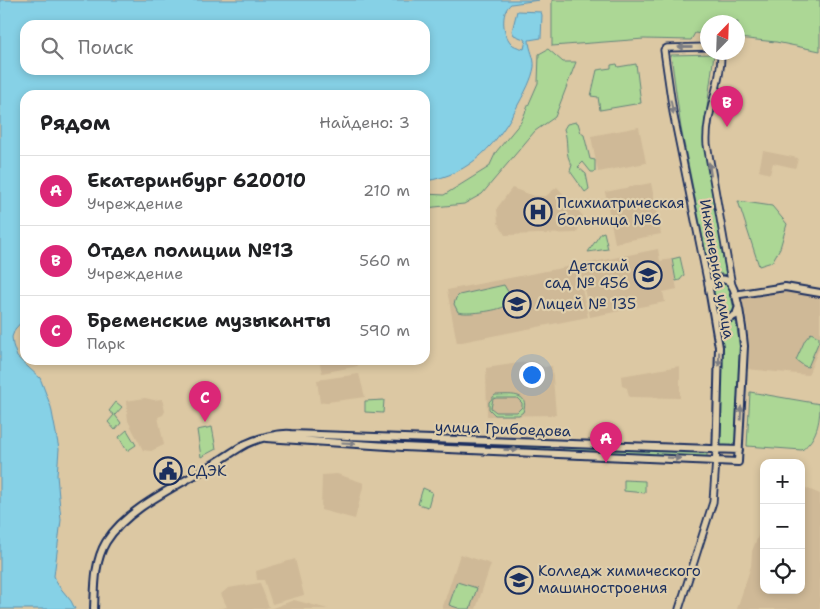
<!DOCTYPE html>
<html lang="ru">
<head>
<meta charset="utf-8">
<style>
  body { margin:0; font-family:"Shantell Sans",sans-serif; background:#f6f6f6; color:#202124 }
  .controls { position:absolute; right:15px; bottom:15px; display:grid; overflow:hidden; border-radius:10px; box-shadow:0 2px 8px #0003 }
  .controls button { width:45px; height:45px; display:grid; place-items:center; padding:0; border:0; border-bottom:1px solid #e0e0e0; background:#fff; color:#202124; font:25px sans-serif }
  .compass { position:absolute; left:700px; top:15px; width:45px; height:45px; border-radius:50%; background:#fff; box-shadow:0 2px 8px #0003; rotate:23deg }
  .you { position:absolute; left:531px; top:374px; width:18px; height:18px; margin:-12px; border:4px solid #fff; border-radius:50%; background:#1a73e8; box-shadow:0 0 0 8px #1a73e833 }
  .badge { display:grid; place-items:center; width:32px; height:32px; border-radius:50%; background:#db2777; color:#fff; font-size:16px; font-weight:700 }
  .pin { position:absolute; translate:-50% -41px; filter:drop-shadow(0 1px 2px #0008) }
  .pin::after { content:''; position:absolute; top:26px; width:18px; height:15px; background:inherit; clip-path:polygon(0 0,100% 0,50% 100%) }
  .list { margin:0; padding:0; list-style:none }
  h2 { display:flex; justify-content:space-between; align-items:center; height:65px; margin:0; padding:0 20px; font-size:21px }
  h2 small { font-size:16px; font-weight:400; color:#757577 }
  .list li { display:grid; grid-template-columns:32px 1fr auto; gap:15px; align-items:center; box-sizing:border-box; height:70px; padding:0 20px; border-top:1px solid #e0e0e0 }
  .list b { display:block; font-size:19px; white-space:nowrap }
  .list p { margin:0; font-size:16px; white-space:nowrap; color:#757577 }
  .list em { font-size:16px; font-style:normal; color:#757577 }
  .icon { flex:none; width:28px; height:28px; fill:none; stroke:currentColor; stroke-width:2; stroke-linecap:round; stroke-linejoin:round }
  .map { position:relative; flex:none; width:820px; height:609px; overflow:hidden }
  .search { position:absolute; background:#fff; box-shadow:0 2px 8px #0003; left:20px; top:20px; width:410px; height:55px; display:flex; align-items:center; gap:12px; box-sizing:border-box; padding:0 18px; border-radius:15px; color:#757577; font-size:19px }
  .panel { position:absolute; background:#fff; box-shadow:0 2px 8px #0003; left:20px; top:90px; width:410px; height:275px; border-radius:15px }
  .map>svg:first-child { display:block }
  .built { fill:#cfb997 }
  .green { fill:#acd795; stroke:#64837a; fill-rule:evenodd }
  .water { fill:#86d1e6; stroke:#5b90b0; fill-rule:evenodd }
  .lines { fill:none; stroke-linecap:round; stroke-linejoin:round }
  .tertiary-casing { stroke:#1b2f5e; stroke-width:9 }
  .secondary-casing { stroke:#1b2f5e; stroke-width:10 }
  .tertiary { stroke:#dfceab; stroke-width:5.5 }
  .secondary { stroke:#dfceab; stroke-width:6 }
  .oneway { fill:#7d7e84 }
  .labels { text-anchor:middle; stroke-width:4.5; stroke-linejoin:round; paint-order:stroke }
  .poi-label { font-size:15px; fill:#1b2f5e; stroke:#dfceab; text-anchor:start }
  .street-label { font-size:15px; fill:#1b2f5e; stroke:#dfceab }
</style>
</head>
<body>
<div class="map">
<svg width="820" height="609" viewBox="0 0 820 609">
  <rect width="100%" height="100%" fill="#dcc8a3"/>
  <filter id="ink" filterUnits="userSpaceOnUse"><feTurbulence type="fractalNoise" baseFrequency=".02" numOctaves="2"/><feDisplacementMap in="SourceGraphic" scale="10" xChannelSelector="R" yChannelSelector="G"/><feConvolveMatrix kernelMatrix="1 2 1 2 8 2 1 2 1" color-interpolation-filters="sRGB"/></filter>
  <g filter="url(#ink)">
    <path class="built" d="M639 127 646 163 598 172 591 136Z
      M763 151 798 158 797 163 795 168 773 163 770 174 759 171Z
      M651 183 661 234 615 243 605 192Z
      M557 187 583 216 577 233 505 235 498 223 497 208 512 188 534 196H546Z
      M658 249 660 261 671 259 677 289 663 292 665 302 590 317 579 265Z
      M577 265 588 317 457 343 447 290Z
      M789 291 820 298V346L808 375 747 369 748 327 742 299Z
      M319 360H357L358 366 322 373Z
      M533 361 544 367 552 366 556 415 487 416 486 368Z
      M680 366V398L629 397 627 388 622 386 621 376Z
      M359 374 365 397 320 403 317 380Z
      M145 398 154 400 162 399 165 411 163 415 158 417 164 445 151 451 143 450 128 421 126 401Z
      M337 474 364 483 355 519 321 510 322 475Z
      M801 486 820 494V609H737L751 566 752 551 764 522V590H801Z
      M460 554 491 564 476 609H442Z
      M295 559 304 595 272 604 264 580H257L256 571Z
      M260 583 269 607 263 609H219L227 607 221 594 228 588Z
      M294 600 328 609H270Z"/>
    <path class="green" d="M552 0H820V51L776 42 738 38V22H708L707 37V35L695 33 691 40 644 39 552 46Z
      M548 49 563 62H576L555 117 535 131 482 194 464 204 425 208V194L444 195 489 167 496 152 521 122 538 83 539 54Z
      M714 54 704 130 726 275 719 273 711 278 681 128 671 55Z
      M617 64 618 67 636 64 641 103 600 110 598 97 591 96 597 70 611 68V65Z
      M576 122 578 123 581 133 584 135 590 159 595 160V172H591L583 162 578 167 586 174 589 189 585 192 570 171 572 165C564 154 569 141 564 129L567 124Z
      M738 201 772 206 787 224 780 248 772 262 759 266Z
      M604 232 608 249 588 252 601 233Z
      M680 257 684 275 680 280 676 281 672 259Z
      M719 281 728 284 734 309 729 316 716 313 711 288 713 284Z
      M504 285 510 295C509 299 509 303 505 306 498 311 465 315 458 312L454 304 456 298 459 295Z
      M735 318 740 345 736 441 730 448 723 447 718 442 721 348 719 321H731Z
      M811 333 819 337V341L808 367 804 366 796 360 805 340Z
      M750 392 820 404C820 422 817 438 802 450L747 446Z
      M495 395C508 395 531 391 523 412L519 415H495L489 409V402ZM496 398H517L522 403V407L517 412H496L491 408 493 399Z
      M384 400 383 413 365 412V401Z
      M116 402 122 407 115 415 121 423 115 430 108 422 114 415 109 411Z
      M212 427 216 449 201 457 197 430Z
      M127 430 136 445 127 451 119 437Z
      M409 440 553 445V451L409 446Z
      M563 445 707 452V458L563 451Z
      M624 480 645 481V493L624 491Z
      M423 488 432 492 428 507 418 504Z
      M457 582 477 588 470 609H461L449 605Z"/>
    <path class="water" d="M0 0H539L511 4C500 12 502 36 513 45 516 47 521 48 524 49L526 40 514 35 512 31 517 11 541 12 542 15 541 38 529 40C529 50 535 57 534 67 532 79 525 92 519 103 499 142 471 175 425 181V95H25V318L15 329 12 337 13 345 17 357 40 378 51 407 59 449 57 475 61 520 54 576 58 585 71 601 75 609H0ZM25 25H425V70H25Z"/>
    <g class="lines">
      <g class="tertiary-casing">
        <path id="tertiary" d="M708 47 667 48 664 50 673 112 709 289
          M721 52C722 84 705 113 707 144L732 286
          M679 609 713 502 716 460"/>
      </g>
      <g class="secondary-casing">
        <path id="secondary" d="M734 295 785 287 820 293
          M714 315 728 319 736 315 738 309
          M266 438 403 447 738 462 744 346C743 334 738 286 728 281 722 278 717 279 712 282L709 289 719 347 716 460
          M94 609C95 587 94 562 106 542 126 509 175 487 207 468 220 461 233 451 246 444 259 438 277 433 291 434L739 450"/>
      </g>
      <use href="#tertiary" class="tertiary"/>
      <use href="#secondary" class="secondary"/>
    </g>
    <defs><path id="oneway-solid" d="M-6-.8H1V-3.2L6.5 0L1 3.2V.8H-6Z" transform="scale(1.25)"/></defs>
    <g class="oneway">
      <use href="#oneway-solid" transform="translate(685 47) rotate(180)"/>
      <use href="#oneway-solid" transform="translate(672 107) rotate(79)"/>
      <use href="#oneway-solid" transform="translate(710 169) rotate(-98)"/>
      <use href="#oneway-solid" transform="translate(719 359) rotate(91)"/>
      <use href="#oneway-solid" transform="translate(741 413) rotate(-88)"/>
      <use href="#oneway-solid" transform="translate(349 443) rotate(4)"/>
      <use href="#oneway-solid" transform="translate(511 450) rotate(2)"/>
      <use href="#oneway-solid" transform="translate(674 458) rotate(3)"/>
    </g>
  </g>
  <defs>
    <g id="hospital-ring" transform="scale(1.4375)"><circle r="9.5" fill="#dfceab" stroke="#1b2f5e" stroke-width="1.5"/><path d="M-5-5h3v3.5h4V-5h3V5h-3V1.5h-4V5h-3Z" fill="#1b2f5e"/></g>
    <g id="school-ring" transform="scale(1.4375)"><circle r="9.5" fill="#dfceab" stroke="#1b2f5e" stroke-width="1.5"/><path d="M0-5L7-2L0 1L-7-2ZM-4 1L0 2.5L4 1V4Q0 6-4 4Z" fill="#1b2f5e"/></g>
    <g id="civic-ring" transform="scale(1.4375)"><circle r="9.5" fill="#dfceab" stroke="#1b2f5e" stroke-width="1.5"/><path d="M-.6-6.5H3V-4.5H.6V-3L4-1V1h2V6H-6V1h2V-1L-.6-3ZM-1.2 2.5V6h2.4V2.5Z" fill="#1b2f5e"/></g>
    <g id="university-ring" transform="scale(1.4375)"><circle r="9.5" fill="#dfceab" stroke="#1b2f5e" stroke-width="1.5"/><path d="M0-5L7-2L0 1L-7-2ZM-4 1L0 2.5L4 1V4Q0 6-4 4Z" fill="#1b2f5e"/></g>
  </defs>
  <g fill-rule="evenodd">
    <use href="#hospital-ring" x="538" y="212"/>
    <use href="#school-ring" x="648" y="275"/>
    <use href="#school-ring" x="517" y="304"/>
    <use href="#civic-ring" x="168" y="471"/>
    <use href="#university-ring" x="519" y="580"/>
  </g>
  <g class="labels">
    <g class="poi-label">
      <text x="557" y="208">Психиатрическая<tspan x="557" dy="17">больница №6</tspan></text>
      <text x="629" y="271" text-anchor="end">Детский<tspan x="629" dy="17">сад № 456</tspan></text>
      <text x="536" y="309">Лицей № 135</text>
      <text x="187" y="476">СДЭК</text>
      <text x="538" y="576">Колледж химического<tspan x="538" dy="17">машиностроения</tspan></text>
    </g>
    <g class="street-label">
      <text transform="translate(717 269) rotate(80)" y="5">Инженерная улица</text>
      <text transform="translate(503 429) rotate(2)" y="5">улица Грибоедова</text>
    </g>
  </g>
</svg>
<div class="controls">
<button>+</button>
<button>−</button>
<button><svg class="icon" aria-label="locate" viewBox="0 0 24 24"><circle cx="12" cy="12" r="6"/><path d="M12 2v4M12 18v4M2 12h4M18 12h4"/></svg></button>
</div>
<svg class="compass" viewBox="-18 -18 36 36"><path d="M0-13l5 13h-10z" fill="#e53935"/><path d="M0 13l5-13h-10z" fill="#757577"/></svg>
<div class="you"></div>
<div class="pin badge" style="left:606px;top:463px">A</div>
<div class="pin badge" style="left:727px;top:127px">B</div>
<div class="pin badge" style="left:205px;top:422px">C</div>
<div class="search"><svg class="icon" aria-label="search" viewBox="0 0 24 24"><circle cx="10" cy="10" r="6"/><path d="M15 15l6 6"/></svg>Поиск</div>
<section class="panel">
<h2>Рядом<small>Найдено: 3</small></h2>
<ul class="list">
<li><span class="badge">A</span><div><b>Екатеринбург 620010</b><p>Учреждение</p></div><em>210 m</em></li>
<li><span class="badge">B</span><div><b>Отдел полиции №13</b><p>Учреждение</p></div><em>560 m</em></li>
<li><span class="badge">C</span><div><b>Бременские музыканты</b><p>Парк</p></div><em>590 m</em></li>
</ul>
</section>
</div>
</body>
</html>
